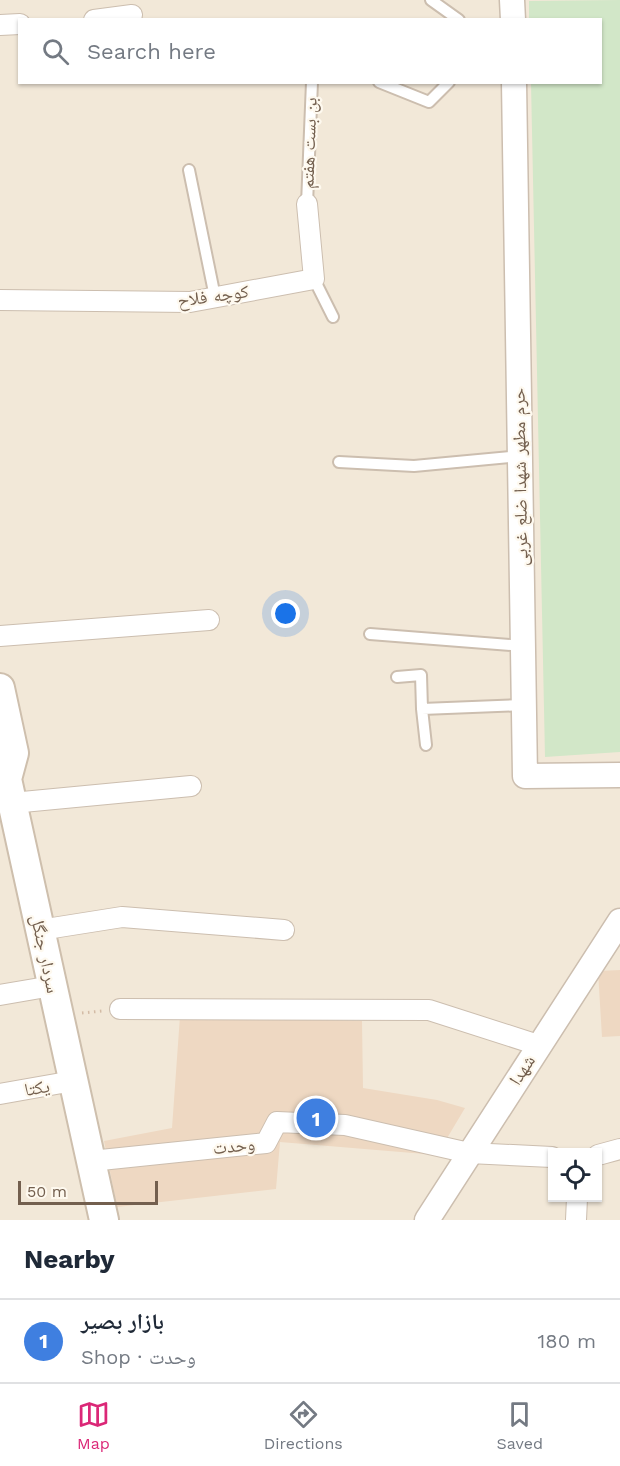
<!DOCTYPE html>
<html lang="en">
<head>
<meta charset="utf-8">
<style>
  body { margin:0; font-family:"Work Sans","Noto Naskh Arabic",sans-serif; background:#f6f6f7; color:#1f2937 }
  .controls { position:absolute; right:18px; bottom:18px; display:grid; overflow:hidden; border-radius:0px; box-shadow:0 2px 4px #0004 }
  .controls button { width:54px; height:54px; display:grid; place-items:center; padding:0; border:0; border-bottom:2px solid #e0e1e3; background:#fff; color:#1f2937; font:30px sans-serif }
  .scale { position:absolute; left:18px; bottom:15px; width:140px; box-sizing:border-box; padding-left:6px; border:3px solid #735f4e; border-top:0; font-size:16px; line-height:21px; white-space:nowrap; color:#735f4e; -webkit-text-stroke:4px #fef9ef; paint-order:stroke }
  .you { position:absolute; left:286px; top:614px; width:21px; height:21px; margin:-15px; border:4px solid #fff; border-radius:50%; background:#1a73e8; box-shadow:0 0 0 9px #1a73e833 }
  .badge { display:grid; place-items:center; width:39px; height:39px; border-radius:50%; background:#db2777; color:#fff; font-size:20px; font-weight:700 }
  .pin { position:absolute; translate:-50% -50%; border:3px solid #fff; box-shadow:0 2px 6px #0006 }
  .list { margin:0; padding:0; list-style:none }
  h2 { display:flex; justify-content:space-between; align-items:center; height:78px; margin:0; padding:0 24px; font-size:26px }
  h2 small { font-size:20px; font-weight:400; color:#747a83 }
  .list li { display:grid; grid-template-columns:39px 1fr auto; gap:18px; align-items:center; box-sizing:border-box; height:84px; padding:0 24px; border-top:2px solid #e0e1e3 }
  .list b { display:block; font-size:22px; white-space:nowrap }
  .list p { margin:0; font-size:20px; white-space:nowrap; color:#747a83 }
  .list em { font-size:20px; font-style:normal; color:#747a83 }
  .icon { flex:none; width:33px; height:33px; fill:none; stroke:currentColor; stroke-width:2; stroke-linecap:round; stroke-linejoin:round }
  .map { position:relative; flex:none; width:620px; height:1220px; overflow:hidden }
  .search { position:absolute; background:#fff; box-shadow:0 2px 4px #0004; left:18px; right:18px; top:18px; height:66px; display:flex; align-items:center; gap:15px; box-sizing:border-box; padding:0 21px; border-radius:0px; color:#747a83; font-size:22px }
  .sheet { height:162px; background:#fff }
  nav { display:flex; justify-content:space-around; align-items:center; box-sizing:border-box; height:84px; border-top:2px solid #e0e1e3; background:#fff; font-size:16px; color:#747a83 }
  nav a { display:grid; justify-items:center; gap:3px }
  nav .on { color:#db2777 }
  .map>svg:first-child { display:block }
  .residential { fill:#f2e8d8; fill-rule:evenodd }
  .green { fill:#d2e7c8 }
  .building { fill:#eed8c2 }
  .lines { fill:none; stroke-linecap:round; stroke-linejoin:round }
  .service-casing { stroke:#ccbeaf; stroke-width:14 }
  .minor-casing { stroke:#ccbeaf; stroke-width:22 }
  .tertiary-casing { stroke:#ccbeaf; stroke-width:27 }
  .secondary-casing { stroke:#cebfad; stroke-width:32 }
  .path { stroke:#d3bba5; stroke-width:3; stroke-dasharray:1.5 4.5; stroke-linecap:butt }
  .service { stroke:#fff; stroke-width:10 }
  .minor { stroke:#fff; stroke-width:20 }
  .tertiary { stroke:#fff; stroke-width:24 }
  .secondary { stroke:#fff; stroke-width:28 }
  .labels { text-anchor:middle; stroke-width:4.5; stroke-linejoin:round; paint-order:stroke }
  .street-label { font-size:18px; fill:#735f4e; stroke:#fef9ef }
</style>
</head>
<body>
<div class="map">
<svg width="620" height="1220" viewBox="0 0 620 1220">
  <rect width="100%" height="100%" fill="#fbf5e9"/>
  <path class="residential" d="M0 0H620V1220H0ZM20 20H600V82H20ZM552 1152H598V1198H552Z"/>
  <path class="green" d="M620 0V752L545 757 531 83 600 82V20L529 19V1Z"/>
  <path class="building" d="M620 970V1036L602 1037 598 971Z
    M180 1016 362 1021 363 1088 437 1100 465 1108 437 1155 280 1142 276 1189 117 1207 104 1141 172 1128Z"/>
  <g class="lines">
    <g class="service-casing">
      <path id="service" d="M431 0 459 20
        M379 82 429 102 449 82
        M189 170 215 297
        M307 204 312 82
        M314 279 333 317
        M339 462 414 466 520 456
        M370 634 523 646
        M397 677 421 675 422 709 524 705
        M422 709 426 745"/>
    </g>
    <g class="minor-casing">
      <path id="minor" d="M94 20 132 15
        M0 25 20 24
        M0 300 190 302 314 279 307 204
        M0 636 209 620
        M12 803 191 786
        M40 930 122 917 284 930
        M0 995 52 986
        M120 1009 429 1010 538 1045
        M0 1094 73 1081
        M598 1155 620 1149
        M91 1161 266 1143 277 1122 345 1125 469 1153 552 1157
        M576 1220 577 1198"/>
    </g>
    <g class="tertiary-casing">
      <path id="tertiary" d="M512 0 513 20
        M514 82 525 776 620 775
        M427 1220 620 921"/>
    </g>
    <g class="secondary-casing">
      <path id="secondary" d="M0 688 14 753 7 779 104 1220"/>
    </g>
    <path class="path" d="M82 1013 102 1011"/>
    <use href="#service" class="service"/>
    <use href="#minor" class="minor"/>
    <use href="#tertiary" class="tertiary"/>
    <use href="#secondary" class="secondary"/>
  </g>
  <g class="labels">
    <g class="street-label">
      <text transform="translate(309 143) rotate(-88)" y="6">بن بست هفتم</text>
      <text transform="translate(213 296) rotate(-8)" y="6">کوچه فلاح</text>
      <text transform="translate(520 477) rotate(-91)" y="6">حرم مطهر شهدا ضلع غربی</text>
      <text transform="translate(45 954) rotate(78)" y="6">سردار جنگل</text>
      <text transform="translate(522 1070) rotate(-57)" y="6">شهدا</text>
      <text transform="translate(37 1088) rotate(-10)" y="6">یکتا</text>
      <text transform="translate(234 1146) rotate(-6)" y="6">وحدت</text>
    </g>
  </g>
</svg>
<div class="controls">
<button><svg class="icon" aria-label="locate" viewBox="0 0 24 24"><circle cx="12" cy="12" r="6"/><path d="M12 2v4M12 18v4M2 12h4M18 12h4"/></svg></button>
</div>
<div class="scale">50 m</div>
<div class="you"></div>
<div class="pin badge" style="left:316px;top:1118px;background:#3f7fe0">1</div>
<div class="search"><svg class="icon" aria-label="search" viewBox="0 0 24 24"><circle cx="10" cy="10" r="6"/><path d="M15 15l6 6"/></svg>Search here</div>
</div>
<section class="sheet">
<h2>Nearby<small></small></h2>
<ul class="list">
<li><span class="badge" style="background:#3f7fe0">1</span><div><b>بازار بصیر</b><p>Shop · وحدت</p></div><em>180 m</em></li>
</ul>
</section>
<nav>
<a class="on"><svg class="icon" aria-label="map" viewBox="0 0 24 24"><path d="M3 6l6-2 6 2 6-2v14l-6 2-6-2-6 2zM9 4v14M15 6v14"/></svg>Map</a>
<a><svg class="icon" aria-label="directions" viewBox="0 0 24 24"><path d="M12 3l9 9-9 9-9-9zM9 14v-3h6M13 9l2 2-2 2"/></svg>Directions</a>
<a><svg class="icon" aria-label="saved" viewBox="0 0 24 24"><path d="M7 4h10v16l-5-4-5 4z"/></svg>Saved</a>
</nav>
</body>
</html>
